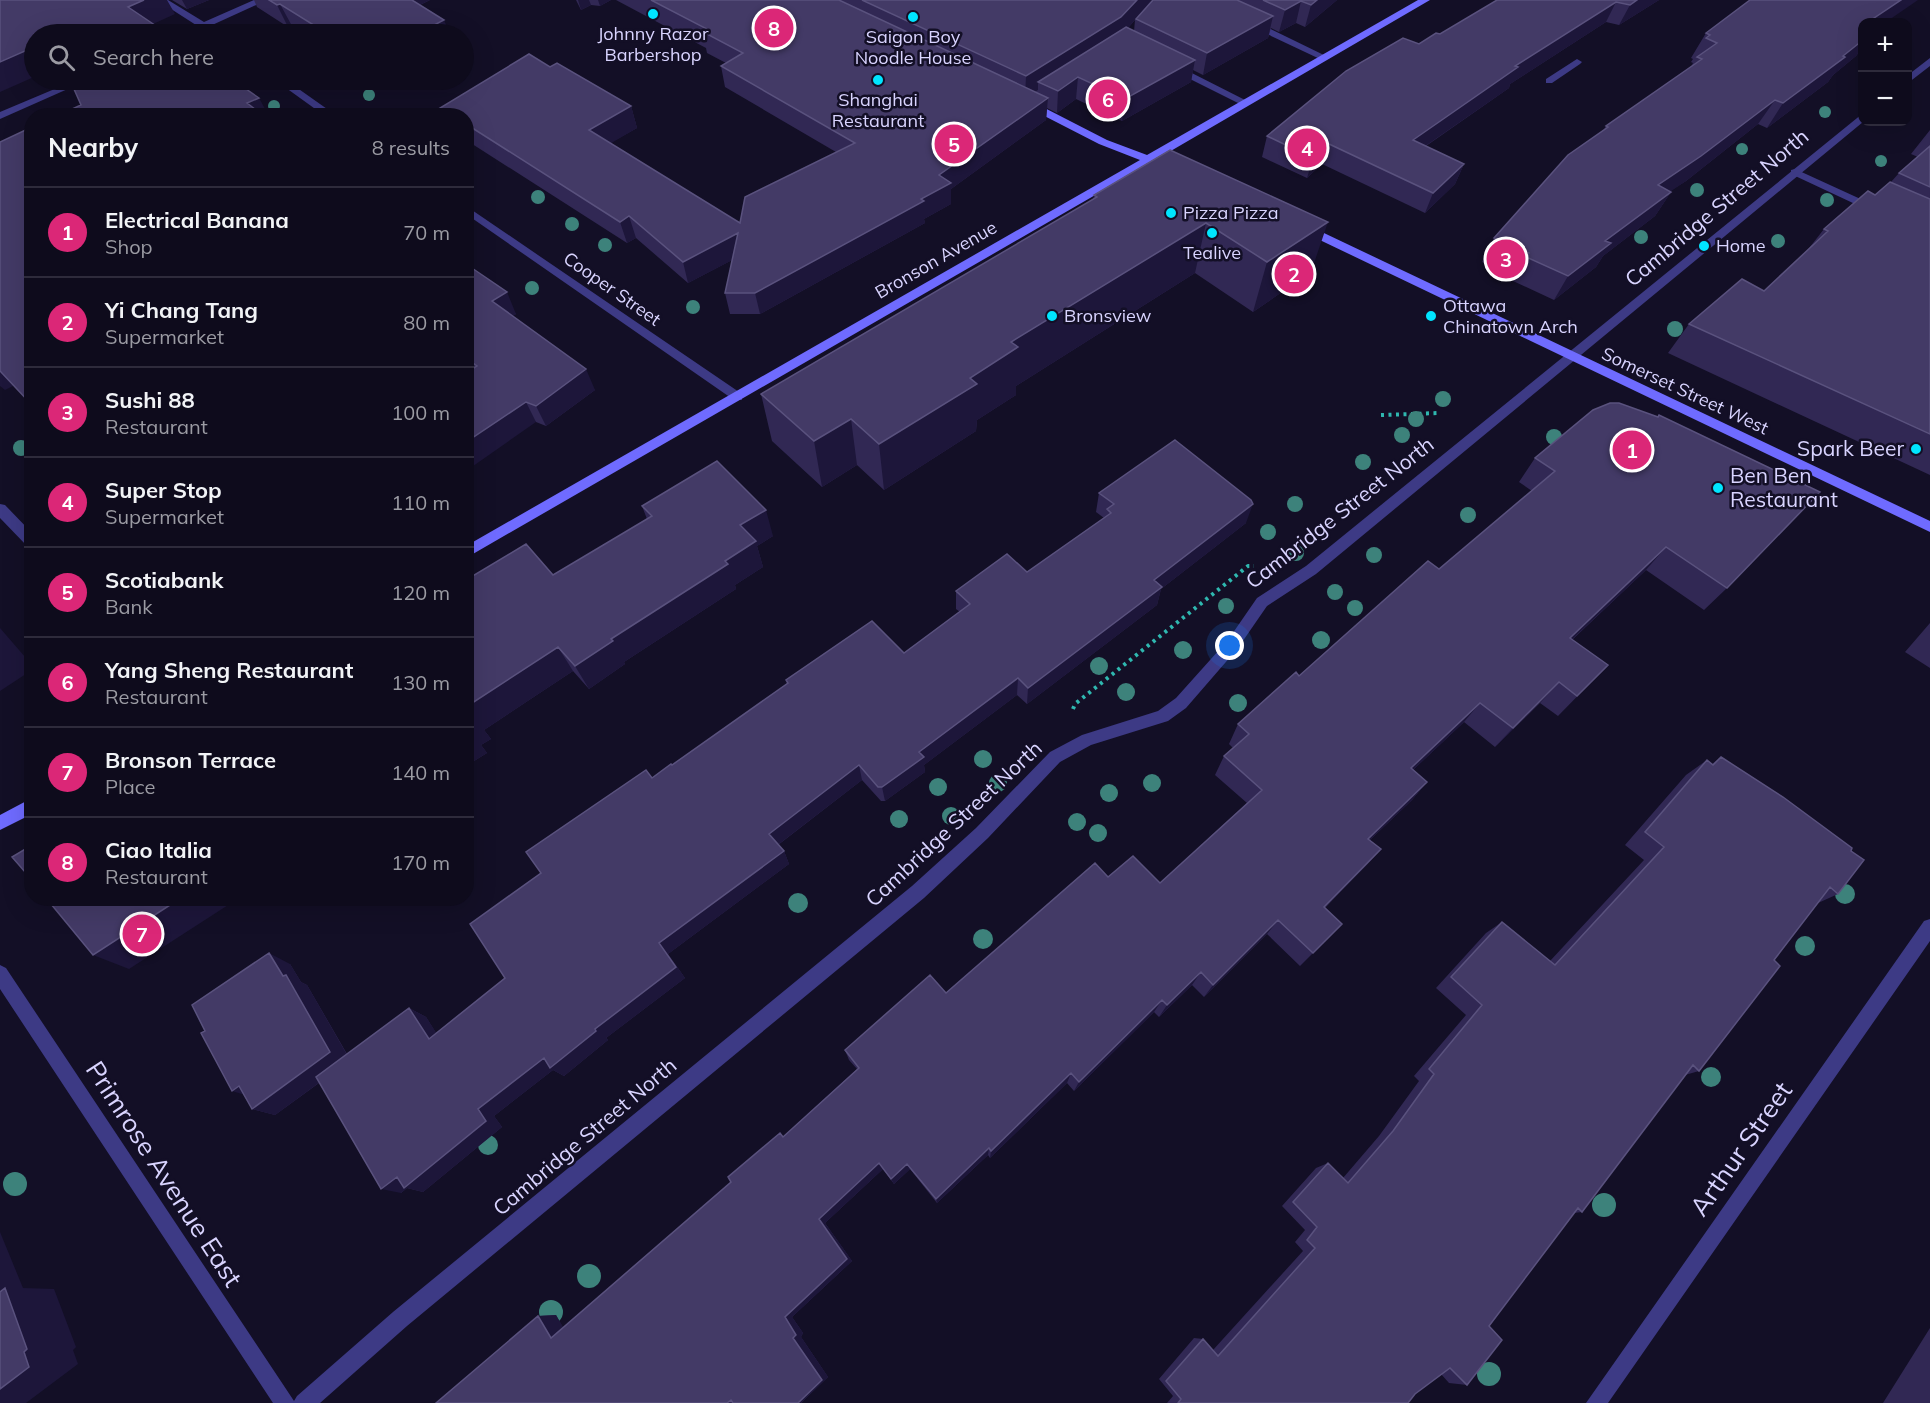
<!DOCTYPE html>
<html lang="en">
<head>
<meta charset="utf-8">
<style>
  body { margin:0; font-family:Mulish,sans-serif; background:#1c1929; color:#f1f3f6 }
  .controls { position:absolute; right:18px; top:18px; display:grid; overflow:hidden; border-radius:12px; box-shadow:0 6px 24px #0002 }
  .controls button { width:54px; height:54px; display:grid; place-items:center; padding:0; border:0; border-bottom:2px solid #2e2b3b; background:#0e0b1c; color:#f1f3f6; font:30px sans-serif }
  .you { position:absolute; left:1230px; top:646px; width:21px; height:21px; margin:-15px; border:4px solid #fff; border-radius:50%; background:#1a73e8; box-shadow:0 0 0 9px #1a73e833 }
  .badge { display:grid; place-items:center; width:39px; height:39px; border-radius:50%; background:#db2777; color:#fff; font-size:20px; font-weight:700 }
  .pin { position:absolute; translate:-50% -50%; border:3px solid #fff; box-shadow:0 2px 6px #0006 }
  .list { margin:0; padding:0; list-style:none }
  h2 { display:flex; justify-content:space-between; align-items:center; height:78px; margin:0; padding:0 24px; font-size:26px }
  h2 small { font-size:20px; font-weight:400; color:#9b9ba3 }
  .list li { display:grid; grid-template-columns:39px 1fr auto; gap:18px; align-items:center; box-sizing:border-box; height:90px; padding:0 24px; border-top:2px solid #2e2b3b }
  .list b { display:block; font-size:22px; white-space:nowrap }
  .list p { margin:0; font-size:20px; white-space:nowrap; color:#9b9ba3 }
  .list em { font-size:20px; font-style:normal; color:#9b9ba3 }
  .icon { flex:none; width:33px; height:33px; fill:none; stroke:currentColor; stroke-width:2; stroke-linecap:round; stroke-linejoin:round }
  .map { position:relative; flex:none; width:1930px; height:1403px; overflow:hidden }
  .search { position:absolute; background:#0e0b1c; box-shadow:0 6px 24px #0002; left:24px; top:24px; width:450px; height:66px; display:flex; align-items:center; gap:15px; box-sizing:border-box; padding:0 21px; border-radius:33px; color:#9b9ba3; font-size:22px }
  .panel { position:absolute; background:#0e0b1c; box-shadow:0 6px 24px #0002; left:24px; top:108px; width:450px; height:798px; border-radius:24px }
  .map>svg:first-child { display:block }
  .lines { fill:none; stroke-linecap:round; stroke-linejoin:round }
  .path { stroke:#2fb8b0; stroke-width:4; stroke-dasharray:3 4.5; stroke-linecap:butt }
  .service { fill:#3d3a85; fill-rule:evenodd }
  .minor { fill:#3d3a85; fill-rule:evenodd }
  .secondary { fill:#6f6bff; fill-rule:evenodd }
  .tree { fill:#3d827b }
  .wall { fill:#312854; fill-rule:evenodd }
  .shaded-wall { fill:#1d163a }
  .building { fill:#433a66; stroke:#5a527e; stroke-width:1.5 }
  .poi-dot { fill:#00e5ff; stroke:#130f26; stroke-width:2 }
  .labels { text-anchor:middle; stroke-width:5; stroke-linejoin:round; paint-order:stroke }
  .far-poi-label { font-size:18px; fill:#d9d4ff; stroke:#130f26 }
  .far-street-label { font-size:18px; fill:#d9d4ff; stroke:#130f26 }
  .street-label { font-size:21px; fill:#d9d4ff; stroke:#130f26 }
  .poi-label { font-size:21px; fill:#d9d4ff; stroke:#130f26; text-anchor:end }
  .near-street-label { font-size:26px; fill:#d9d4ff; stroke:#130f26 }
</style>
</head>
<body>
<div class="map">
<svg width="1930" height="1403" viewBox="0 0 1930 1403">
  <rect width="100%" height="100%" fill="#130f26"/>
  <g class="lines">
    <path class="path" d="M1381 415 1440 413
      M1073 709 1075 704 1248 566H1254"/>
    <path class="service" d="M1248 21H1254L1330 58 1322 60 1248 25Z
      M1577 59 1582 62 1580 64 1552 83H1546V79Z
      M1170 65H1176L1251 103 1242 105 1170 69Z
      M1795 169 1878 207 1879 209 1878 211H1870L1791 174V170Z"/>
    <path class="minor" d="M157 0H168L204 22 254 0H267L210 26 220 34H210L202 29 191 34H180L196 25Z
      M1930 58V66L1908 83V75Z
      M76 80H88L0 119V112Z
      M275 80H286L337 116H325Z
      M1862 114 1863 122 1316 574 1267 606 1238 648 1186 708 1168 721 1091 745 1060 762 988 838 924 898 407 1326 320 1403H273L0 989V965L6 968 294 1401 297 1396 393 1312 912 886 976 828 1050 752 1082 735 1158 711 1176 698 1228 640 1257 598 1306 566Z
      M466 206 742 394V400H734L466 214Z
      M0 504 5 505 32 533V547L27 546 0 518Z
      M1930 919V941L1608 1403H1586L1924 921Z"/>
    <path class="secondary" d="M1418 0H1430L1157 159 1172 165V169L1149 164 466 558V546L1140 160 1099 144 1025 106V102H1033L1107 140 1147 155Z
      M1305 224 1930 521V532L1301 231 1299 228Z
      M32 798V814L0 830V815Z"/>
  </g>
  <g class="tree">
    <circle cx="369" cy="95" r="6"/>
    <circle cx="274" cy="106" r="6"/>
    <circle cx="1825" cy="112" r="6"/>
    <circle cx="1742" cy="149" r="6"/>
    <circle cx="1881" cy="161" r="6"/>
    <circle cx="1697" cy="190" r="7"/>
    <circle cx="538" cy="197" r="7"/>
    <circle cx="1827" cy="200" r="7"/>
    <circle cx="572" cy="224" r="7"/>
    <circle cx="1641" cy="237" r="7"/>
    <circle cx="1778" cy="241" r="7"/>
    <circle cx="605" cy="245" r="7"/>
    <circle cx="532" cy="288" r="7"/>
    <circle cx="693" cy="307" r="7"/>
    <circle cx="1675" cy="329" r="8"/>
    <circle cx="1443" cy="399" r="8"/>
    <circle cx="1416" cy="419" r="8"/>
    <circle cx="1402" cy="435" r="8"/>
    <circle cx="1554" cy="437" r="8"/>
    <circle cx="21" cy="448" r="8"/>
    <circle cx="1363" cy="462" r="8"/>
    <circle cx="1295" cy="504" r="8"/>
    <circle cx="1468" cy="515" r="8"/>
    <circle cx="1268" cy="532" r="8"/>
    <circle cx="1296" cy="553" r="8"/>
    <circle cx="1374" cy="555" r="8"/>
    <circle cx="1335" cy="592" r="8"/>
    <circle cx="1226" cy="606" r="8"/>
    <circle cx="1355" cy="608" r="8"/>
    <circle cx="1321" cy="640" r="9"/>
    <circle cx="1183" cy="650" r="9"/>
    <circle cx="1099" cy="666" r="9"/>
    <circle cx="1126" cy="692" r="9"/>
    <circle cx="1238" cy="703" r="9"/>
    <circle cx="983" cy="759" r="9"/>
    <circle cx="998" cy="783" r="9"/>
    <circle cx="1152" cy="783" r="9"/>
    <circle cx="938" cy="787" r="9"/>
    <circle cx="1109" cy="793" r="9"/>
    <circle cx="951" cy="816" r="9"/>
    <circle cx="899" cy="819" r="9"/>
    <circle cx="1077" cy="822" r="9"/>
    <circle cx="1098" cy="833" r="9"/>
    <circle cx="1845" cy="894" r="10"/>
    <circle cx="798" cy="903" r="10"/>
    <circle cx="983" cy="939" r="10"/>
    <circle cx="1805" cy="946" r="10"/>
    <circle cx="1711" cy="1077" r="10"/>
    <circle cx="488" cy="1145" r="10"/>
    <circle cx="15" cy="1184" r="12"/>
    <circle cx="1604" cy="1205" r="12"/>
    <circle cx="589" cy="1276" r="12"/>
    <circle cx="551" cy="1312" r="12"/>
    <circle cx="1489" cy="1374" r="12"/>
  </g>
  <path class="wall" d="M172 0H209L187 9Z
    M254 0H430L420 5 450 34H305L292 26 288 27 257 7Z
    M576 0H611L600 6 591 5 581 10Z
    M616 0H1337L1305 27 1296 23 1279 32 1271 28 1268 38 1203 75 1193 70 1191 82 1122 121 1076 99 1057 113 1047 108 1046 120 951 189V204L924 219 925 223 760 314H730L725 293 732 260 688 283 636 238 627 243 466 140V116H444L440 108 550 67 631 106 637 128 610 143 740 223 836 152 725 87 721 66 726 63 707 53 706 48ZM1135 20 1134 31 1128 28Z
    M1497 0H1659L1619 25 1606 22 1510 84 1509 88 1426 146 1464 164 1455 184 1425 213 1322 164 1307 178 1262 157 1267 136 1419 44 1440 34Z
    M1863 22V47L1856 56 1833 75 1828 82 1767 128 1758 124 1686 181 1670 191 1671 192 1655 216 1603 256 1596 267 1554 300 1513 281 1515 277 1482 262 1494 238 1603 131 1606 126 1691 67 1693 63 1691 62 1693 59 1691 58 1706 33Z
    M1930 130V475L1668 353 1689 324 1764 291 1806 252 1824 229 1875 195 1891 182 1899 173 1918 157 1911 154Z
    M1170 150 1311 272 1253 312 1195 273 1016 386V395L977 420 976 431 884 490 857 465 822 487 772 441 761 394 1093 200 1094 195Z
    M466 264 516 314 512 316 595 390 546 426 536 422 466 370Z
    M1535 458 1727 588 1704 610 1646 570 1572 640 1608 665 1558 716 1540 703 1495 747 1464 722 1413 770 1427 782 1412 800 1370 840 1381 849 1325 908 1342 924 1300 966 1267 934 1204 997 1192 985 1159 1017 1154 1012 1074 1091 1067 1083 990 1158 988 1155 937 1203 910 1169 894 1184 883 1169 825 1223 852 1261 792 1317 803 1333 801 1337 828 1377 801 1403H436L538 1316 556 1315 563 1328 784 1136 857 1069 849 1060 845 1050 946 993 1108 877 1160 883 1247 803 1215 775 1224 756 1233 748 1229 744 1238 724 1299 676 1439 569 1532 491 1519 482Z
    M1099 493 1246 523 1161 589 1157 605 1027 704 1017 695 924 765 925 772 885 801H881L862 780 778 845 784 851 789 864 668 954 685 978 606 1038 608 1040 564 1076 553 1070 494 1116 502 1127 423 1192 407 1188 401 1193 319 1083 275 1115 252 1109 205 1031 290 964 301 982 307 985 347 1054 409 1008 426 1017 436 1033 505 978 541 873 652 778 672 765 787 684 786 680 904 653 960 612 956 609V591L1027 572 1104 518 1096 512Z
    M642 506 773 536 757 546 763 567 735 585 736 589 624 662 625 664 589 689 573 671 484 730 491 739 481 745 487 753 466 766 553 575 647 519Z
    M1930 623V668L1905 652Z
    M1721 757 1851 851 1838 894 1818 903 1774 960 1699 1071 1685 1075 1582 1212 1574 1213 1489 1326 1467 1385 1449 1383 1441 1374 1415 1394 1408 1403H1167L1173 1396 1159 1379 1194 1338 1203 1339 1213 1350 1303 1251 1295 1242 1305 1230 1282 1206 1316 1168 1328 1163 1343 1178 1379 1136 1419 1081 1414 1076 1466 1015 1436 988 1486 933 1502 922 1550 961 1644 860 1625 845 1686 775 1707 760 1712 764Z
    M1930 1328V1403H1883Z"/>
  <path class="shaded-wall" d="M144 0H167L175 14 142 29 128 7Z
    M182 0H209L187 9Z
    M400 0H430L405 12Z
    M578 0H589L591 5 581 10Z
    M598 0H611L600 6Z
    M1137 0H1168L1142 12 1119 38 1038 82V90L1025 98 1026 76Z
    M1317 0H1337L1305 27 1311 5Z
    M1637 0H1659L1619 25 1630 5Z
    M1901 0H1918L1886 22H1868Z
    M1301 1 1296 23 1279 32 1285 10Z
    M1616 2 1606 22 1510 84 1509 88 1405 160 1413 140 1515 66Z
    M280 4 292 26 288 27 277 5Z
    M1273 16 1268 38 1203 75 1207 53Z
    M444 20 450 34H417Z
    M1863 40V47L1856 56 1833 75 1828 82 1767 128 1783 103Z
    M34 47V77L0 92V62Z
    M1195 60 1191 82 1122 121 1125 99Z
    M1078 77 1076 99 1057 113 1058 91Z
    M378 80H387L380 84Z
    M259 98 269 116H254L247 103Z
    M1048 98 1046 120 951 189V204L924 219 925 223 760 314 755 293 921 199 939 175Z
    M1775 100 1758 124 1686 181 1643 210 1658 185Z
    M631 106 637 128 596 152 589 130Z
    M1329 144 1322 164 1307 178 1313 158Z
    M1464 164 1455 184 1425 213 1433 193Z
    M1671 192 1655 216 1603 256 1596 267 1554 300 1568 276 1605 241Z
    M629 216 636 238 627 243 620 222Z
    M1328 222 1311 272 1253 312 1267 262Z
    M1206 223 1195 273 1016 386V395L977 420 976 431 884 490 879 444 970 378 1011 342Z
    M738 233 742 255 688 283 683 262Z
    M507 292 516 314 502 323 492 301Z
    M586 369 595 390 546 426 536 406Z
    M0 370 15 385 5 390 0 386Z
    M526 402 536 422 466 471V442Z
    M851 419 857 465 822 487 814 441Z
    M1253 504 1246 523 1161 589 1157 605 1027 704 1028 688 1154 580Z
    M766 510 773 536 757 546 763 567 735 585 736 589 624 662 625 664 589 689 575 666 611 639 725 561 740 525Z
    M1666 547 1646 570 1551 659 1570 638Z
    M0 628 32 665V670L0 691Z
    M558 647 573 671 484 730 491 739 481 745 487 753 466 766V707Z
    M1018 678 1017 695 924 765 925 772 885 801 882 787 919 752Z
    M1559 682 1540 703 1495 747 1513 728Z
    M1480 703 1464 722 1396 786 1411 768Z
    M859 765 862 780 775 847 769 834Z
    M1427 782 1412 800 1354 855 1368 839Z
    M1381 849 1367 865 1311 921 1324 907Z
    M784 851 789 864 668 954 685 978 606 1038 608 1040 564 1076 553 1070 494 1116 502 1127 423 1192 407 1188 401 1193 381 1189 478 1109 544 1058 595 1029 659 943Z
    M181 898H239L129 969 93 955Z
    M1278 920 1267 934 1204 997 1213 985Z
    M269 953 290 964 301 982 307 985 350 1060 275 1115 252 1109 283 976Z
    M1201 972 1192 985 1159 1017 1167 1005Z
    M1162 1000 1154 1012 1074 1091 1079 1082Z
    M409 1008 426 1017 446 1048 429 1039Z
    M1071 1073 1067 1083 990 1158 991 1151Z
    M239 1086 255 1098 232 1091Z
    M989 1148 988 1155 937 1203 936 1199Z
    M879 1163 883 1169 825 1223 852 1261 792 1317 803 1333 801 1337 828 1377 801 1403H798L793 1338 785 1317 819 1219Z
    M907 1164 910 1169 894 1184 891 1179Z
    M0 1232 23 1288 54 1289 76 1347 73 1350 78 1364 26 1403H0V1389L24 1352 0 1306Z
    M556 1315 569 1337 551 1338 538 1316Z"/>
  <path class="building" d="M0 0H144L128 7 168 34H34V47L0 62Z
    M269 0H412L444 20 417 34H328L280 4 277 5Z
    M651 0H839L1048 98 939 175 951 183 921 199 924 201 755 293H725L738 233 683 262 629 216 620 222 466 124V116H452L440 108 529 54 550 67 557 63 631 106 589 130 740 223 745 197 855 143 721 66 743 53 703 32 707 29Z
    M862 0H1137L1121 17 1026 76Z
    M1153 0H1237L1273 16 1207 53 1136 19Z
    M1263 0H1317L1311 5 1301 1 1285 10Z
    M1497 0H1637L1630 5 1616 2 1515 66 1518 67 1413 140 1464 164 1433 193 1329 144 1313 158 1267 136 1346 71 1403 38 1419 44 1436 33 1440 34Z
    M1750 0H1901L1868 22H1863V40L1843 56 1845 57 1783 103 1775 100 1701 156 1658 185 1671 192 1605 241 1611 243 1568 276 1526 257 1529 253 1494 238 1568 155 1608 127 1606 126 1702 59 1697 57 1717 43 1706 38 1710 35 1706 33Z
    M1126 27 1195 60 1125 99 1078 77 1058 91 1038 82Z
    M70 80H233L259 98 247 103 264 116H57L81 105Z
    M32 127V405L0 371V142Z
    M1930 146V187L1899 173Z
    M1170 150 1328 222 1267 262 1206 223 1011 342 1018 347 970 378 977 384 879 444 851 419 814 441 761 394 1097 197 1094 195Z
    M1890 182 1930 199V434L1689 324 1742 279 1764 291 1828 231 1824 229 1868 191 1875 195Z
    M466 264 507 292 492 301 586 369 536 406 526 402 466 442V373L477 366 466 358Z
    M1610 403H1619L1658 417 1659 415 1820 492 1727 588 1666 547 1570 638 1608 665 1577 696 1559 682 1513 728 1480 703 1411 768 1427 782 1368 839 1381 849 1324 907 1342 924 1313 953 1278 920 1213 985 1201 972 1167 1005 1162 1000 1079 1082 1071 1073 991 1151 989 1148 936 1199 907 1164 891 1179 879 1163 819 1219 847 1259 785 1317 796 1335 793 1338 822 1380 798 1403H733L731 1400 727 1403H436L538 1316 551 1338 731 1182 728 1177 780 1133 783 1137 859 1068 845 1050 930 975 946 993 1095 863 1108 877 1133 856 1160 883 1262 790 1224 756 1249 734 1238 724 1296 672 1299 676 1428 561 1439 569 1555 471 1535 458 1593 410Z
    M1175 440 1251 500 1253 504 1154 580 1162 587 1028 688 1018 678 919 752 924 757 882 787H878L859 765 769 834 784 851 659 943 676 967 595 1029 596 1031 550 1068 544 1058 478 1109 486 1121 404 1188 397 1177 381 1189 316 1077 409 1008 429 1039 505 978 470 924 541 873 526 852 646 770 652 778 671 764 672 765 788 683 786 680 872 621 904 653 970 604 956 591 1007 554 1027 572 1111 513 1107 509 1114 504 1099 493Z
    M717 461 766 510 740 525 756 541 725 561 728 564 611 639 613 641 575 666 558 647 466 707V580L526 544 553 575 652 516 642 506Z
    M466 709 473 718 466 721Z
    M1721 757 1783 797 1852 848 1851 851 1864 860 1838 894 1830 887 1774 960 1780 966 1699 1071 1693 1065 1582 1212 1578 1208 1489 1326 1502 1340 1467 1385 1450 1368 1415 1394 1408 1403H1178L1181 1399 1166 1381 1203 1339 1218 1356 1315 1248 1307 1240 1317 1227 1293 1202 1328 1163 1348 1183 1393 1131 1434 1074 1429 1069 1482 1005 1451 977 1502 922 1555 965 1664 847 1645 832 1707 760 1713 765Z
    M32 845V880L12 857Z
    M46 898H181L93 955Z
    M269 953 283 976 286 975 330 1052 252 1109 239 1086 232 1091 201 1033 205 1031 192 1005Z
    M5 1288 27 1349 24 1352 29 1367 0 1389V1292Z"/>
  <g class="poi-dot">
    <circle cx="653" cy="14" r="6"/>
    <circle cx="913" cy="17" r="6"/>
    <circle cx="878" cy="80" r="6"/>
    <circle cx="1171" cy="213" r="6"/>
    <circle cx="1212" cy="233" r="6"/>
    <circle cx="1704" cy="246" r="6"/>
    <circle cx="1052" cy="316" r="6"/>
    <circle cx="1431" cy="316" r="6"/>
    <circle cx="1916" cy="449" r="6"/>
    <circle cx="1718" cy="488" r="6"/>
  </g>
  <g class="labels">
    <g class="far-poi-label">
      <text x="653" y="40">Johnny Razor<tspan x="653" dy="21">Barbershop</tspan></text>
      <text x="913" y="43">Saigon Boy<tspan x="913" dy="21">Noodle House</tspan></text>
      <text x="878" y="106">Shanghai<tspan x="878" dy="21">Restaurant</tspan></text>
      <text x="1183" y="219" text-anchor="start">Pizza Pizza</text>
      <text x="1716" y="252" text-anchor="start">Home</text>
      <text x="1212" y="259">Tealive</text>
      <text x="1443" y="312" text-anchor="start">Ottawa<tspan x="1443" dy="21">Chinatown Arch</tspan></text>
      <text x="1064" y="322" text-anchor="start">Bronsview</text>
    </g>
    <g class="far-street-label">
      <text transform="translate(936 260) rotate(-30)" y="6">Bronson Avenue</text>
      <text transform="translate(612 289) rotate(35)" y="6">Cooper Street</text>
      <text transform="translate(1685 391) rotate(25)" y="6">Somerset Street West</text>
    </g>
    <g class="street-label">
      <text transform="translate(1717 208) rotate(-40)" y="7">Cambridge Street North</text>
      <text transform="translate(1340 513) rotate(-38)" y="7">Cambridge Street North</text>
      <text transform="translate(954 824) rotate(-43)" y="7">Cambridge Street North</text>
      <text transform="translate(585 1137) rotate(-40)" y="7">Cambridge Street North</text>
    </g>
    <g class="poi-label">
      <text x="1904" y="456">Spark Beer</text>
      <text x="1730" y="483" text-anchor="start">Ben Ben<tspan x="1730" dy="24">Restaurant</tspan></text>
    </g>
    <g class="near-street-label">
      <text transform="translate(1741 1149) rotate(-55)" y="9">Arthur Street</text>
      <text transform="translate(164 1174) rotate(57)" y="9">Primrose Avenue East</text>
    </g>
  </g>
</svg>
<div class="controls">
<button>+</button>
<button>−</button>
</div>
<div class="you"></div>
<div class="pin badge" style="left:1632px;top:450px">1</div>
<div class="pin badge" style="left:1294px;top:274px">2</div>
<div class="pin badge" style="left:1506px;top:259px">3</div>
<div class="pin badge" style="left:1307px;top:148px">4</div>
<div class="pin badge" style="left:954px;top:144px">5</div>
<div class="pin badge" style="left:1108px;top:99px">6</div>
<div class="pin badge" style="left:142px;top:934px">7</div>
<div class="pin badge" style="left:774px;top:28px">8</div>
<div class="search"><svg class="icon" aria-label="search" viewBox="0 0 24 24"><circle cx="10" cy="10" r="6"/><path d="M15 15l6 6"/></svg>Search here</div>
<section class="panel">
<h2>Nearby<small>8 results</small></h2>
<ul class="list">
<li><span class="badge">1</span><div><b>Electrical Banana</b><p>Shop</p></div><em>70 m</em></li>
<li><span class="badge">2</span><div><b>Yi Chang Tang</b><p>Supermarket</p></div><em>80 m</em></li>
<li><span class="badge">3</span><div><b>Sushi 88</b><p>Restaurant</p></div><em>100 m</em></li>
<li><span class="badge">4</span><div><b>Super Stop</b><p>Supermarket</p></div><em>110 m</em></li>
<li><span class="badge">5</span><div><b>Scotiabank</b><p>Bank</p></div><em>120 m</em></li>
<li><span class="badge">6</span><div><b>Yang Sheng Restaurant</b><p>Restaurant</p></div><em>130 m</em></li>
<li><span class="badge">7</span><div><b>Bronson Terrace</b><p>Place</p></div><em>140 m</em></li>
<li><span class="badge">8</span><div><b>Ciao Italia</b><p>Restaurant</p></div><em>170 m</em></li>
</ul>
</section>
</div>
</body>
</html>
